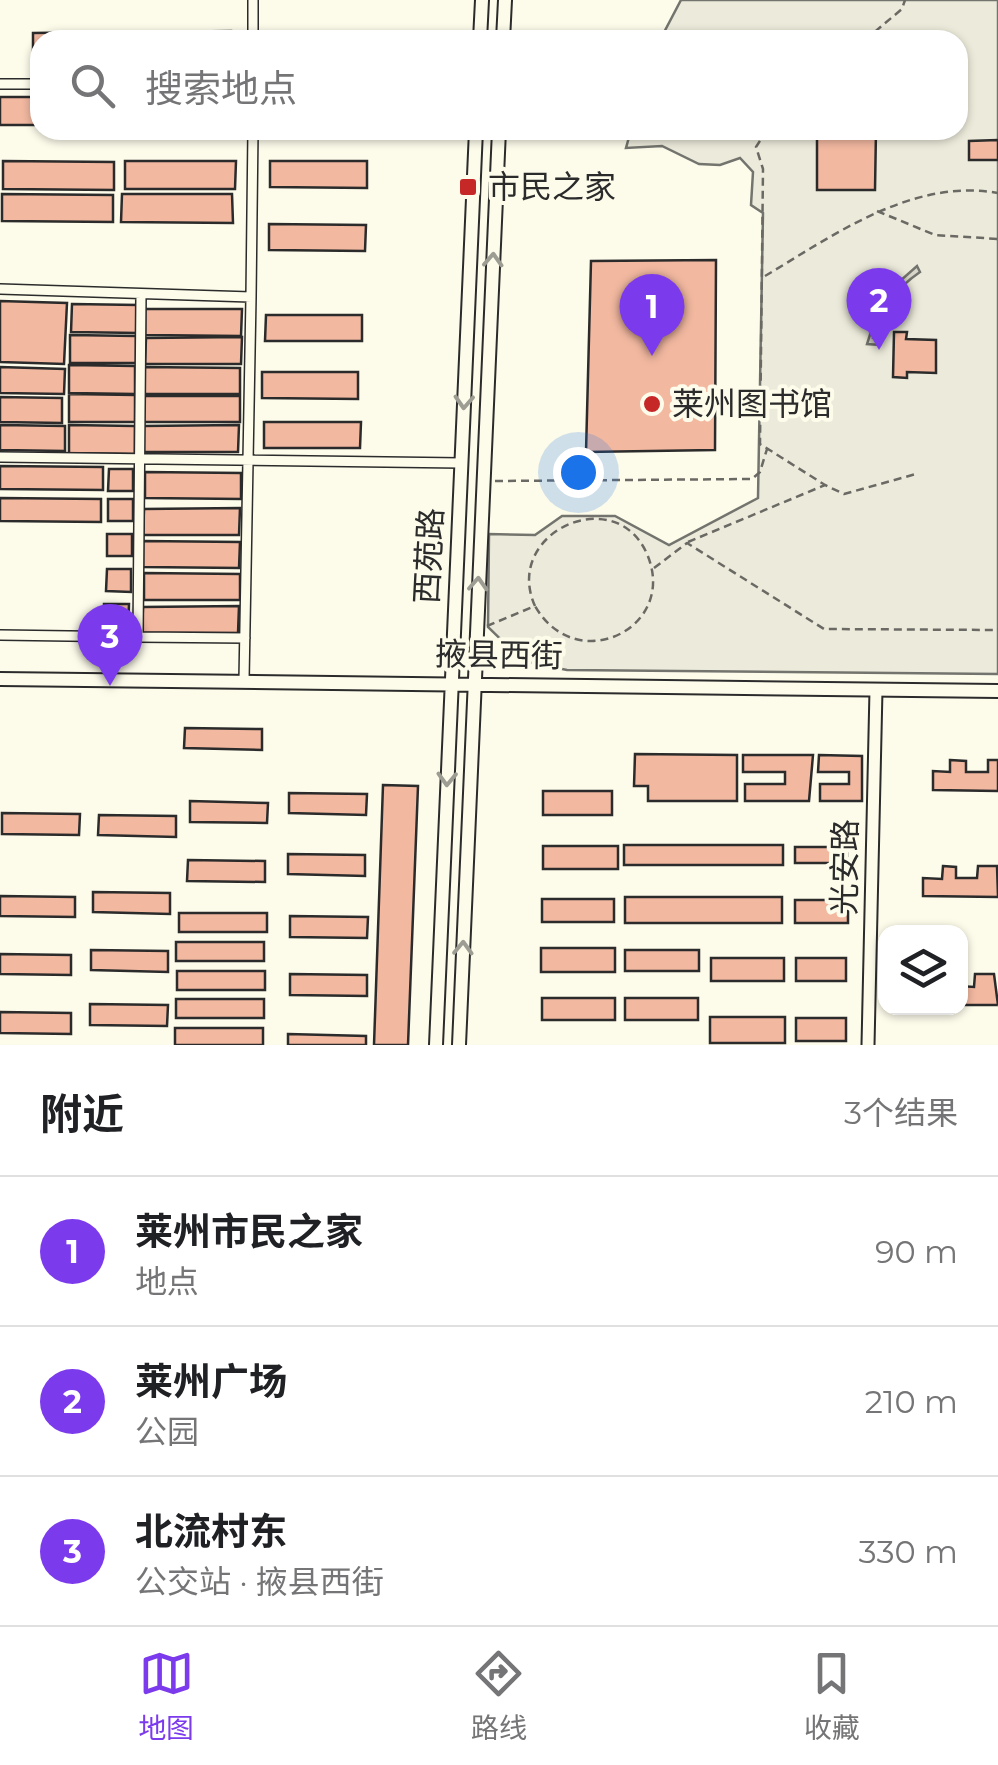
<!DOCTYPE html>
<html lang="zh">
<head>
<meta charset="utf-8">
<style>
  body { margin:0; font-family:Montserrat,"Noto Sans SC",sans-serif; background:#f2f2f2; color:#202124 }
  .controls { position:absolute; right:30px; bottom:30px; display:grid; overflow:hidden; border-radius:20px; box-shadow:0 2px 8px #0004 }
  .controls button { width:90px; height:90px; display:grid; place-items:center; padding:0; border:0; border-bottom:2px solid #e0e0e0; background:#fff; color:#202124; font:50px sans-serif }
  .you { position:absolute; left:578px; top:472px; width:35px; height:35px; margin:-25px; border:8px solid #fff; border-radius:50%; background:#1a73e8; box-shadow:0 0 0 15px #1a73e833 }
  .badge { display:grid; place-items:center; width:65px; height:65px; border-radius:50%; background:#7c3aed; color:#fff; font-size:32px; font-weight:700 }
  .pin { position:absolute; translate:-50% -82px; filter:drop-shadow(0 2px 5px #0008) }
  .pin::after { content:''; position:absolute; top:52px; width:35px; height:30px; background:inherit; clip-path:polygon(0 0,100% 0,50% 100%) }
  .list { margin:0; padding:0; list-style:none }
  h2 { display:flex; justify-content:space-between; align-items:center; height:130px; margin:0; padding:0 40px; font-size:42px }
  h2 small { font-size:32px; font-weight:400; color:#757577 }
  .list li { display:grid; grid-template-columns:65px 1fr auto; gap:30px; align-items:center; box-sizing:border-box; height:150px; padding:0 40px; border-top:2px solid #e0e0e0 }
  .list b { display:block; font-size:38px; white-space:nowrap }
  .list p { margin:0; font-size:32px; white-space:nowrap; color:#757577 }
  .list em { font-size:32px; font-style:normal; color:#757577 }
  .icon { flex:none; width:55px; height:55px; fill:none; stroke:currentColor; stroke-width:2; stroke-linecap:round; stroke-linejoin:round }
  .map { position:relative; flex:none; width:998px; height:1045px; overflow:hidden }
  .search { position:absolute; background:#fff; box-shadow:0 2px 8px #0004; left:30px; right:30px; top:30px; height:110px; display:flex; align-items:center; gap:25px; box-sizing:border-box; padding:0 35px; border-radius:30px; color:#757577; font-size:38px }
  .sheet { height:580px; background:#fff }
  nav { display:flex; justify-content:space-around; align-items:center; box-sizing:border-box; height:140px; border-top:2px solid #e0e0e0; background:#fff; font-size:28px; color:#757577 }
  nav a { display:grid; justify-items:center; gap:5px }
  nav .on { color:#7c3aed }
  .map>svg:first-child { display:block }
  .green { fill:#ecebdb; stroke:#74746e; stroke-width:2.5 }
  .water { fill:#d8d7c9; stroke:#74746e; stroke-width:2.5 }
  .building { fill:#f2b8a0; stroke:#2b2b2b; stroke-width:2.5 }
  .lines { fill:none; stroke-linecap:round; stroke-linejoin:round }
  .minor-casing { stroke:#2b2b2b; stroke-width:12 }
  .tertiary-casing { stroke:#2b2b2b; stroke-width:15 }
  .secondary-casing { stroke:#2b2b2b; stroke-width:16 }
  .path { stroke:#6a6964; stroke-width:2.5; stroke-dasharray:8 5; stroke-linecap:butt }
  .minor { stroke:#fdfbea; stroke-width:9 }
  .tertiary { stroke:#fdfbea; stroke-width:11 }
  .secondary { stroke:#fdfbea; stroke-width:12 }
  .oneway { stroke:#9e9d94 }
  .poi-dot { fill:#c62828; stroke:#fdfbea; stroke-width:4 }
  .labels { text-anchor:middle; stroke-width:8; stroke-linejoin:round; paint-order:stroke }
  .poi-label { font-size:32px; fill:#2b2b2b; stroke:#fdfbea; text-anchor:start }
  .street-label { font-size:32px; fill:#2b2b2b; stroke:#fdfbea }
</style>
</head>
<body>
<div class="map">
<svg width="998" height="1045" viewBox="0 0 998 1045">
  <rect width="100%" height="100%" fill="#fdfbea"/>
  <path class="green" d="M681 0H998V674L567 670 523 661 488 627 489 534 535 535 562 516H615L669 545 758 498 763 213 751 205 753 172 740 158 720 165 699 164 662 146 626 148 631 130H958V40H660Z"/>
  <path class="water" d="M917 266 920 272C895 289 880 310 873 338L880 340V345L867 344 882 297Z"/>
  <path class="building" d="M231 31V40H149V32Z
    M115 32 116 40H40V61H33V33Z
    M0 97H40V125H0Z
    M817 130H876L875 190H817Z
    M998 140V160H969V141Z
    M3 161 114 162V190L3 189Z
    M125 161H236L235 189H125Z
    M270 161H367V188L270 187Z
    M2 194 113 195V222L2 221Z
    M122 194H232L233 223 121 222Z
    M269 224 366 225 365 251 269 250Z
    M716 260 715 450 586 452 591 261Z
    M0 301 67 303 64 364 0 362Z
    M72 304 138 305V333L71 332Z
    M145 309H242L241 336 145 335Z
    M266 315H362V341H265Z
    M894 332H907L906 339 936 340V373L907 372V378L893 377Z
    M70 335 136 336V363H70Z
    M242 337 241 364H145L146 338Z
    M69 365 135 366V394L69 393Z
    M0 367 65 369 64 394 0 393Z
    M143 367 240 368V394H143Z
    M262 372H358V399L262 398Z
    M69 394 135 395V422H69Z
    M143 396H240V422H143Z
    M0 397 62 398V423L0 422Z
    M264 422H361L360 448H264Z
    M0 425 65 426V451L0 450Z
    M69 425 135 426V454L69 453Z
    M239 425 238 452H141L142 426Z
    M0 466 103 467V490L0 489Z
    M109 469H133V491H108Z
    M145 472 241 473V499L145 498Z
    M0 498 101 499V522L0 521Z
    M108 499H133V521H108Z
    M240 508 239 535H143L144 509Z
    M107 534H132V556H107Z
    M143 541 240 542 239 568 143 567Z
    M107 569H131V592L106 591Z
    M144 573 240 574V600H144Z
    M104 604H129L128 627H104Z
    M239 606 238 633H142L143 607Z
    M185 728 262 729V750L184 748Z
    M635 754 737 755V801H648V786H634Z
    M743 755H813L809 801H745V784H785V772H743Z
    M819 755 862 756V801H820V784H849V772H818Z
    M950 760 966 761V772H988V760H998V791L933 790V771L950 772Z
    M383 785 418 786 408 1045H374Z
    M543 791H612V815H543Z
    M289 793 367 794 366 815 289 813Z
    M190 801 268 803 267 823 190 822Z
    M2 813 80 814 79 835 2 834Z
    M99 815 176 816V837L98 835Z
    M624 845H783V865H624Z
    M543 846H618V869H543Z
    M795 847H847V863H795Z
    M288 854 365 855V876L288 874Z
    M188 860 265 861V882L187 881Z
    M943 866 956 867V878H977L978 866H997L998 897 923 896V878L942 879Z
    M93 892 170 893V914L93 912Z
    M0 896 75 897V917L0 916Z
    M625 897H782V923H625Z
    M542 899H614V922H542Z
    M795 900H848V923H795Z
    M179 913H267V932H179Z
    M290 916 368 917 367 938 290 937Z
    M176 942H264V961H176Z
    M541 948H615V972H541Z
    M91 950 168 951V972L91 970Z
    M625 950H699V971H625Z
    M0 954 71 955V975L0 974Z
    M711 958H784V981H711Z
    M796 958H846V981H796Z
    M177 971H265V990H177Z
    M290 974 367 975V996L290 995Z
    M975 974H994L998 1005H960V986L974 987Z
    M542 998H615V1020H542Z
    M625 998H698V1020H625Z
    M176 999H264V1018H176Z
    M90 1004 168 1005 167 1026 90 1025Z
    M0 1012 71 1013V1034L0 1033Z
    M710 1017H785V1043H710Z
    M796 1018H846V1041H796Z
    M175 1028H263V1045H175Z
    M288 1034 366 1036V1045H288Z"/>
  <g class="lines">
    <g class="minor-casing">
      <path id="minor" d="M253 0V40
        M0 84H40
        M0 289 251 297 244 680
        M141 294 138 637 245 638
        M251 297 253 130
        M0 457 461 463
        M0 635 138 637"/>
    </g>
    <g class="tertiary-casing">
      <path id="tertiary" d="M868 1045 876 690"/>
    </g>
    <g class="secondary-casing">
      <path id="secondary" d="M480 40 482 0
        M503 40 505 0
        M0 679 998 691
        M436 1045 476 130
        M459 1045 499 130"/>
    </g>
    <path class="path" d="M865 40 902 9 905 0
      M767 130 756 147 763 169 760 444 825 485
      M877 211 935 235 998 239
      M765 276C834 235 912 178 998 193
      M495 481 752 479 760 472 767 449
      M688 542 825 485 844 494 916 474
      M654 568 687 543 824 629 998 630
      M487 626 535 606C502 533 615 481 647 554 679 628 576 678 535 606"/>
    <use href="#minor" class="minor"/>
    <use href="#tertiary" class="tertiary"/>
    <use href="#secondary" class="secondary"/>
  </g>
  <defs><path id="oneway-chevron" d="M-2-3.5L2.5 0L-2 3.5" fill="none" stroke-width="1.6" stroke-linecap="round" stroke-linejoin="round" transform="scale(2.5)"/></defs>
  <g class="oneway">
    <use href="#oneway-chevron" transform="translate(493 260) rotate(-87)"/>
    <use href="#oneway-chevron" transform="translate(464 402) rotate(93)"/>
    <use href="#oneway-chevron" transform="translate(478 584) rotate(-87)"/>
    <use href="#oneway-chevron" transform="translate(447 779) rotate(92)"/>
    <use href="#oneway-chevron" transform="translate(463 948) rotate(-88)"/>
  </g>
  <g class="poi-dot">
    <rect x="458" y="177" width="20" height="20" rx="5"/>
    <circle cx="652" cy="404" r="10"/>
  </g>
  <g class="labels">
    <g class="poi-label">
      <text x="488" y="198">市民之家</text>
      <text x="672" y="415">莱州图书馆</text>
    </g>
    <g class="street-label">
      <text transform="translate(429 556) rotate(-87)" y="11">西苑路</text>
      <text transform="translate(499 655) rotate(1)" y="11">掖县西街</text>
      <text transform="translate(845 867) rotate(-89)" y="11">光安路</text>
    </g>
  </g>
</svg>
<div class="controls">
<button><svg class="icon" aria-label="layers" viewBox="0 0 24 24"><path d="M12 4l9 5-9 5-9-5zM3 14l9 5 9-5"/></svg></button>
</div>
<div class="you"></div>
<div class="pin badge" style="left:652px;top:356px">1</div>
<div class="pin badge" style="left:879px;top:350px">2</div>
<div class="pin badge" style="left:110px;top:686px">3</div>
<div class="search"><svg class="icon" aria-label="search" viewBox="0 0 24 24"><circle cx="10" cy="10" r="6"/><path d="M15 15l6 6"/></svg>搜索地点</div>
</div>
<section class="sheet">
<h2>附近<small>3个结果</small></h2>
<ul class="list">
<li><span class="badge">1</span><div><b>莱州市民之家</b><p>地点</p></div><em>90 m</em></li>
<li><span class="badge">2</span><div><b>莱州广场</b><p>公园</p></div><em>210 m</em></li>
<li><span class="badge">3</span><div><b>北流村东</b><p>公交站 · 掖县西街</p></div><em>330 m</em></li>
</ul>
</section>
<nav>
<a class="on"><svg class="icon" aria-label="map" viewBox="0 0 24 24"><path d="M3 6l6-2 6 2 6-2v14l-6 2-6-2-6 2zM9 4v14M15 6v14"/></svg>地图</a>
<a><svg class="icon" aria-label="directions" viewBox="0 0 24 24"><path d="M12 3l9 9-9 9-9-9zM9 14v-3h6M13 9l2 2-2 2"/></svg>路线</a>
<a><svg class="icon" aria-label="saved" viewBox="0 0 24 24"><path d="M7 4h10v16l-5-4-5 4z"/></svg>收藏</a>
</nav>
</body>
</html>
